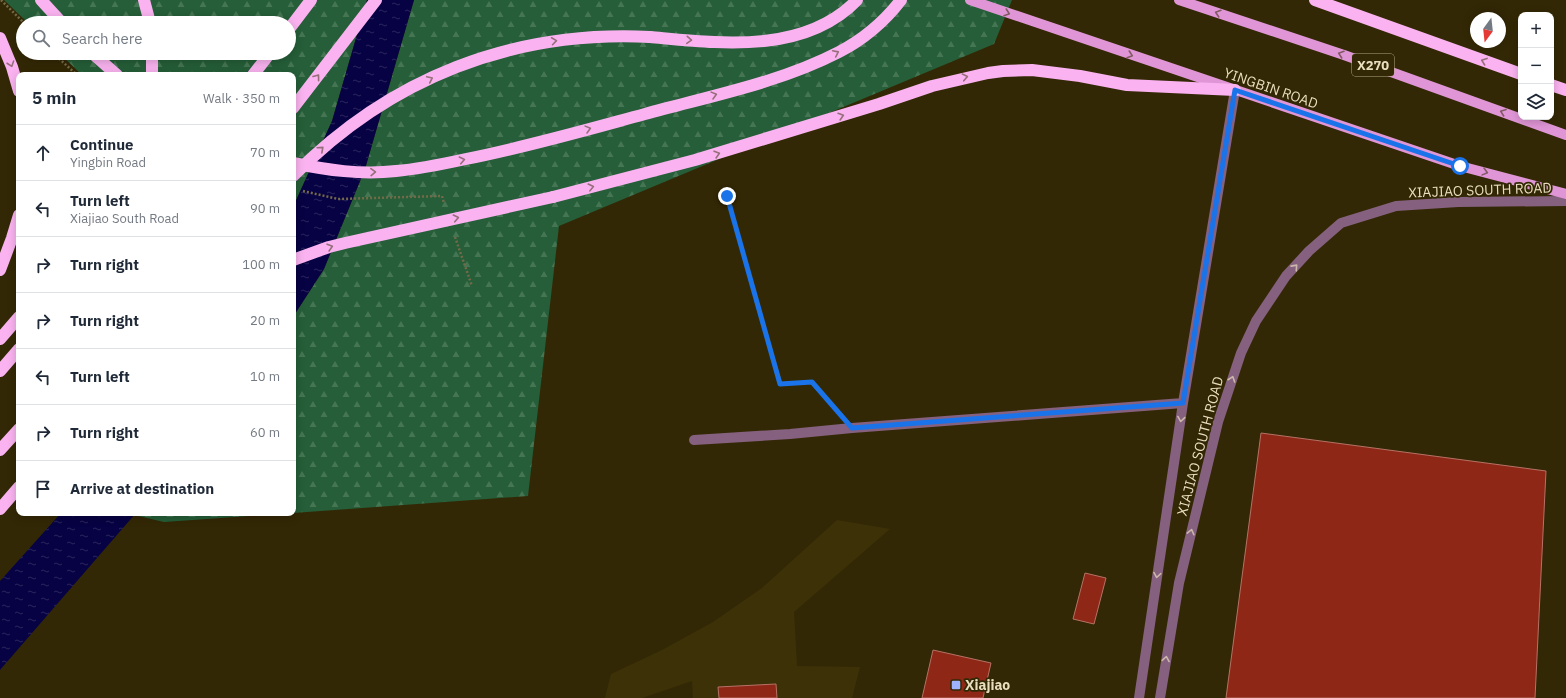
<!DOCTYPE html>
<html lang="en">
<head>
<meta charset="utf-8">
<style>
  body { margin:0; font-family:"IBM Plex Sans",sans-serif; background:#f6f6f7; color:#1f2937 }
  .controls { position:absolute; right:12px; top:12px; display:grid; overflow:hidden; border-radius:8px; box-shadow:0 2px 10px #0003 }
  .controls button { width:36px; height:36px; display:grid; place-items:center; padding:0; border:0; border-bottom:1px solid #e0e1e3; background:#fff; color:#1f2937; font:20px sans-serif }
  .compass { position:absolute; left:1470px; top:12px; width:36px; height:36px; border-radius:50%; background:#fff; box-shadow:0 2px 10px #0003; rotate:195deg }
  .stop { position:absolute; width:12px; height:12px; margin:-9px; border:3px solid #1a73e8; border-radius:50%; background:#fff }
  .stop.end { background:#1a73e8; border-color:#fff; box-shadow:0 1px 4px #0008 }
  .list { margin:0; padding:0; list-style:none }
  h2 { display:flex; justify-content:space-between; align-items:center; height:52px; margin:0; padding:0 16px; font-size:17px }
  h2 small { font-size:13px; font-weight:400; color:#747a83 }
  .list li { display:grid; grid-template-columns:26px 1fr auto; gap:12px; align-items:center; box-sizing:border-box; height:56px; padding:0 16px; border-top:1px solid #e0e1e3 }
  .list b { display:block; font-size:15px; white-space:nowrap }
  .list p { margin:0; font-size:13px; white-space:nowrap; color:#747a83 }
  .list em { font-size:13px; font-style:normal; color:#747a83 }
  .icon { flex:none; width:22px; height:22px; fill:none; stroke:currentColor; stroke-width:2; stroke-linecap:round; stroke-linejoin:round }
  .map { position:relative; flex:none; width:1566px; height:698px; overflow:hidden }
  .search { position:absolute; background:#fff; box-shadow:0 2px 10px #0003; left:16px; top:16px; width:280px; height:44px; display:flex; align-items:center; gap:10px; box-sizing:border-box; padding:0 14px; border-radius:22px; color:#747a83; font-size:15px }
  .panel { position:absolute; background:#fff; box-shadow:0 2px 10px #0003; left:16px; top:72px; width:280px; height:444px; border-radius:8px }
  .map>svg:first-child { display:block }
  .built { fill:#3d3107 }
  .forest { fill:url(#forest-firs) }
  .water { fill:url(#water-ripples) }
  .building { fill:#8f2717; stroke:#b57265 }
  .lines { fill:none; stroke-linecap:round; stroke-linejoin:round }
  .path { stroke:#756a48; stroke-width:2.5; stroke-dasharray:2 2; stroke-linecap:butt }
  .minor { stroke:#85617f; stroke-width:10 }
  .major { stroke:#e096d6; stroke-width:10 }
  .highway { stroke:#fab3f0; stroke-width:12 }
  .highway-bridge { stroke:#fab3f0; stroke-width:12 }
  .oneway { stroke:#815a63 }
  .oneway2 { stroke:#966e7a }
  .oneway3 { stroke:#cbb8ab }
  .route { stroke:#1a73e8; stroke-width:5 }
  .poi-dot { fill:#9fb3fd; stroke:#332805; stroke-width:1.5 }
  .labels { text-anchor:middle; stroke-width:3.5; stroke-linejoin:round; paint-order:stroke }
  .shield { fill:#332805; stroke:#b2a786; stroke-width:1 }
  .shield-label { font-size:13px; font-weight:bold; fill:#e9debe }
  .street-label { font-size:14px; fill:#e9debe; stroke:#332805 }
  .poi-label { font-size:14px; font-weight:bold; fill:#e9debe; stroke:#332805; text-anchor:start }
</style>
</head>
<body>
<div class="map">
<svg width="1566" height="698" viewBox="0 0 1566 698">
  <defs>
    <pattern id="forest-firs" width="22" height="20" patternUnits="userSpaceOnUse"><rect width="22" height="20" fill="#255e38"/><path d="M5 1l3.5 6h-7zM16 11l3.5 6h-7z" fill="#457553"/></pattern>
    <pattern id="water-ripples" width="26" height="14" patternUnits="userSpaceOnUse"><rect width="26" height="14" fill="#070243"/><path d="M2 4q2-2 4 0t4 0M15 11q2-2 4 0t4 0" fill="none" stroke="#2b265c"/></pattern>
  </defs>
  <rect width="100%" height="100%" fill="#332805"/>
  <path class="built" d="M837 520 890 529 794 612 797 666 860 667 852 698H693L692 681 642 698H605L611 674 662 650 713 622 762 588Z"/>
  <path class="forest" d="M4 0H367L332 121 293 207V75H82L59 53H289V23H28Z
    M414 0H1012L994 44 559 226 528 496 293 513V317L324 269 365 169Z
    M136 513H291L164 522 134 515Z"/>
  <path class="water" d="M367 0H414L365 169 324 269 293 317V207L332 121Z
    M61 513H136L0 670V581Z"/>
  <path class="building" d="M1261 433 1546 471 1535 698H1226Z
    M1085 573 1106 578 1094 624 1073 619Z
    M933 650 991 663 983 698H922Z
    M776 684 777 698H719L718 687Z"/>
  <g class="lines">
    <path class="path" d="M1 0 24 23
      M53 53 77 75
      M303 191 338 199 442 196 444 203
      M727 196 781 384 812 382 838 412
      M455 237 472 286"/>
    <path class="minor" d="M694 440 790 434 852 428 1183 403
      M1139 698 1183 403 1235 90
      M1160 698 1179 583 1218 422 1241 353 1256 321 1286 276 1309 251 1341 223 1396 206 1458 202 1566 201"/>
    <path class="major" d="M970 0 1460 166 1566 194
      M1179 0 1344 55 1566 135"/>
    <path class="highway" d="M41 0 62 23
      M144 0 150 23
      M1315 0 1521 74
      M289 29 311 0
      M650 37C718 43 804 55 857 0
      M0 38 12 67 19 91
      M92 53 117 75
      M152 75V53
      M253 75 270 53
      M1551 85 1566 90
      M293 108 376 0
      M293 163C327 170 361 175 396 171 420 169 443 164 466 159 527 147 586 130 645 114 710 96 779 83 839 52 864 39 884 22 901 0
      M553 197 695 160 879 104 932 86 988 73 1003 71 1032 70 1080 76 1127 85 1235 90
      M0 270 12 238 19 215
      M0 339 19 317
      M0 371 19 349
      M0 450 19 429
      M0 509 19 487"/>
    <path class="highway-bridge" d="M293 176C390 78 512 30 650 37
      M293 260 329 247 345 243 553 197"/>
  </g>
  <defs><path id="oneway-chevron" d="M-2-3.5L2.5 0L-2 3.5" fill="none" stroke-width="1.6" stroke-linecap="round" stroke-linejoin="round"/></defs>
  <g class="oneway">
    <use href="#oneway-chevron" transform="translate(1007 13) rotate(19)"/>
    <use href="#oneway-chevron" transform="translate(1218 13) rotate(-162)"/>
    <use href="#oneway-chevron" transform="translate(1341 54) rotate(-161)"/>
    <use href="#oneway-chevron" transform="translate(1130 55) rotate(19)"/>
    <use href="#oneway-chevron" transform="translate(1503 112) rotate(-160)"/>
    <use href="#oneway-chevron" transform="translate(1485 172) rotate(15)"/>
  </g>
  <g class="oneway2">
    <use href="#oneway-chevron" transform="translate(689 40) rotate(4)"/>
    <use href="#oneway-chevron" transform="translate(554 41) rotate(-8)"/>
    <use href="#oneway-chevron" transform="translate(836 53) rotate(-26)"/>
    <use href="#oneway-chevron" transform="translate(1484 61) rotate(-160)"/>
    <use href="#oneway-chevron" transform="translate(11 64) rotate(71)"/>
    <use href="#oneway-chevron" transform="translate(317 77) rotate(-53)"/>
    <use href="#oneway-chevron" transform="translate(965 77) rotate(-12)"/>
    <use href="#oneway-chevron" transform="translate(430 79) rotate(-25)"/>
    <use href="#oneway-chevron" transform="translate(714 95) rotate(-15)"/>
    <use href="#oneway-chevron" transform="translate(841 116) rotate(-17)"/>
    <use href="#oneway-chevron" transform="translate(588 129) rotate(-15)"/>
    <use href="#oneway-chevron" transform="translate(321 149) rotate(-42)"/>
    <use href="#oneway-chevron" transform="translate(717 154) rotate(-16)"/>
    <use href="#oneway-chevron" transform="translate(462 160) rotate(-12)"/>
    <use href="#oneway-chevron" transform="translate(373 172) rotate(-2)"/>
    <use href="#oneway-chevron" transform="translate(591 187) rotate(-14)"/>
    <use href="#oneway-chevron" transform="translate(456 218) rotate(-12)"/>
    <use href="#oneway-chevron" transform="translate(330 247) rotate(-16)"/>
  </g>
  <g class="oneway3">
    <use href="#oneway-chevron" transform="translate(1295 267) rotate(-48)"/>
    <use href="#oneway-chevron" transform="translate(1232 379) rotate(-71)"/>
    <use href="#oneway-chevron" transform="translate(1181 419) rotate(99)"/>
    <use href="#oneway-chevron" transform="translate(1191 532) rotate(-76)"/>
    <use href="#oneway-chevron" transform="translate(1157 575) rotate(99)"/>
    <use href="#oneway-chevron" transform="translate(1166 659) rotate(-81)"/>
  </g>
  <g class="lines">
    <path class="route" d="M727 196 780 384 812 382 852 428 1183 403 1235 90 1460 166"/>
  </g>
  <rect class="poi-dot" x="951" y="680" width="10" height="10" rx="2"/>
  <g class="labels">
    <rect class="shield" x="1352" y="54" width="42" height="22" rx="3"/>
    <g class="shield-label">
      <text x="1373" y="70">X270</text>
    </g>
    <g class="street-label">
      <text transform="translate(1271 88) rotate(19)" y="5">YINGBIN ROAD</text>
      <text transform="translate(1480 190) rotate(-2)" y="5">XIAJIAO SOUTH ROAD</text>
      <text transform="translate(1200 446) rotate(-75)" y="5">XIAJIAO SOUTH ROAD</text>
    </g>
    <g class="poi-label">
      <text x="965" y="690">Xiajiao</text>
    </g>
  </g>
</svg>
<div class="controls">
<button>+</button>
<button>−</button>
<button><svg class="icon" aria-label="layers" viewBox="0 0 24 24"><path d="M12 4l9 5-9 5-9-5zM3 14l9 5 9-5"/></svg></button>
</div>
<svg class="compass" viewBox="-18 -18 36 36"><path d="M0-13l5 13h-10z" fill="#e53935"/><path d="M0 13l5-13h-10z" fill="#747a83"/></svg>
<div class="stop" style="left:1460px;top:166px"></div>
<div class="stop end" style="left:727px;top:196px"></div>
<div class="search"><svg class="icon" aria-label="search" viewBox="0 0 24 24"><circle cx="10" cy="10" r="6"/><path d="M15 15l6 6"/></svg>Search here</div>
<section class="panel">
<h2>5 min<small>Walk · 350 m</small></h2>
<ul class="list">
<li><svg class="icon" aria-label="ahead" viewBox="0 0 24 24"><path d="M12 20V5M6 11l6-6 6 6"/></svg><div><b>Continue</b><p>Yingbin Road</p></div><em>70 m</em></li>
<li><svg class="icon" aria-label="left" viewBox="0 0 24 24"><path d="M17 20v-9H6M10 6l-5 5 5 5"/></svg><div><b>Turn left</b><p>Xiajiao South Road</p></div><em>90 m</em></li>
<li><svg class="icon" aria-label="right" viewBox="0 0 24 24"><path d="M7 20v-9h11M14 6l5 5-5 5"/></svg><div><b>Turn right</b></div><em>100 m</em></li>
<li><svg class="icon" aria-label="right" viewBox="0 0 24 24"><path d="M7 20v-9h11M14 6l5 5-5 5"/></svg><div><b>Turn right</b></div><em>20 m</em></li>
<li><svg class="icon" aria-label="left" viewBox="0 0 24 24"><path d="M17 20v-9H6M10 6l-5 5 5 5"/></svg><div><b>Turn left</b></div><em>10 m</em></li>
<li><svg class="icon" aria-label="right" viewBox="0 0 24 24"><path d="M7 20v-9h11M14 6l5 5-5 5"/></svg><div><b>Turn right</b></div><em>60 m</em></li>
<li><svg class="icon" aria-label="arrive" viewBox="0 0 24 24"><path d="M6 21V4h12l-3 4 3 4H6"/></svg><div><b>Arrive at destination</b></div></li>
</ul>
</section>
</div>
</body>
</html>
